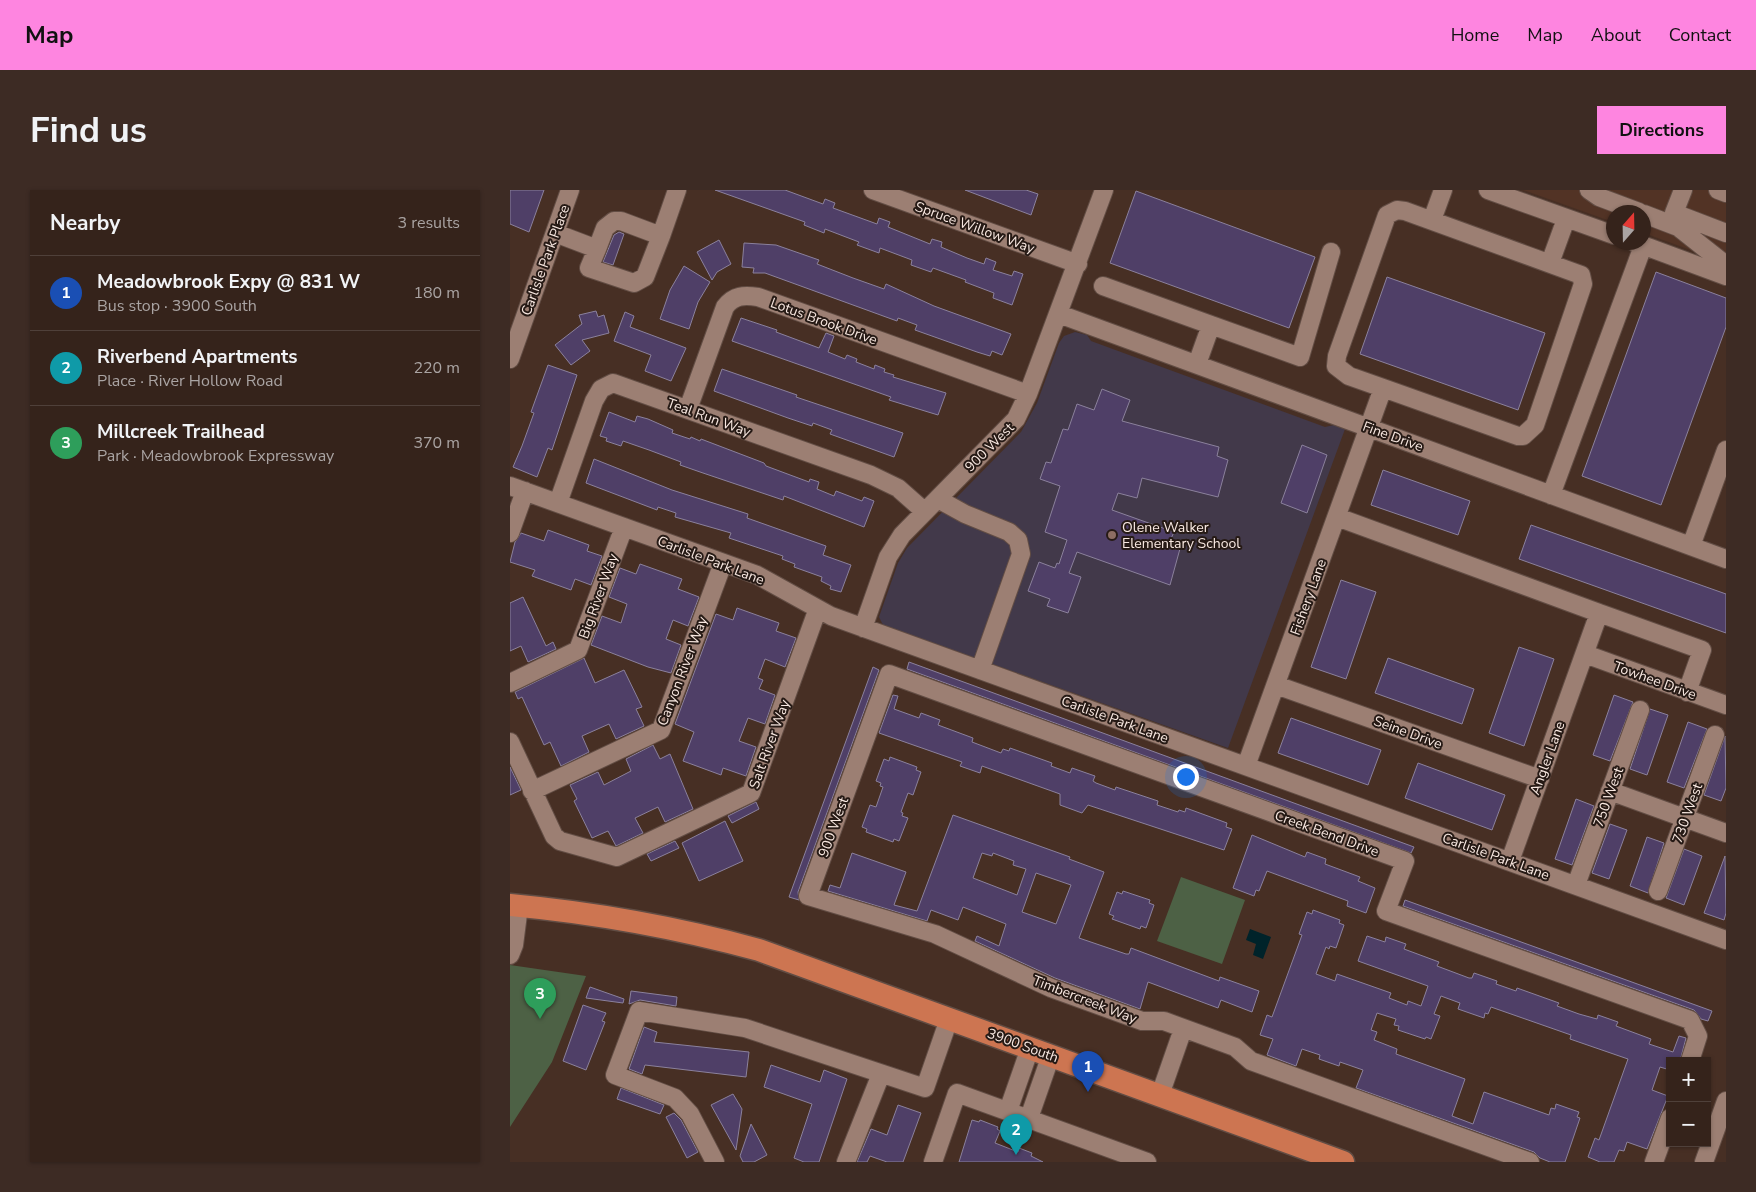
<!DOCTYPE html>
<html lang="en">
<head>
<meta charset="utf-8">
<style>
  body { margin:0; font-family:"Nunito Sans",sans-serif; background:#3d2b24; color:#f1f3f6 }
  .controls { position:absolute; right:15px; bottom:15px; display:grid; overflow:hidden; border-radius:0px; box-shadow:0 1px 4px #0004 }
  .controls button { width:45px; height:45px; display:grid; place-items:center; padding:0; border:0; border-bottom:1px solid #4f403a; background:#35231b; color:#f1f3f6; font:25px sans-serif }
  .compass { position:absolute; left:1096px; top:15px; width:45px; height:45px; border-radius:50%; background:#35231b; box-shadow:0 1px 4px #0004; rotate:20deg }
  .you { position:absolute; left:675px; top:586px; width:18px; height:18px; margin:-12px; border:4px solid #fff; border-radius:50%; background:#1a73e8; box-shadow:0 0 0 8px #1a73e833 }
  .badge { display:grid; place-items:center; width:32px; height:32px; border-radius:50%; background:#fe85e0; color:#fff; font-size:16px; font-weight:700 }
  .pin { position:absolute; translate:-50% -41px; filter:drop-shadow(0 1px 2px #0008) }
  .pin::after { content:''; position:absolute; top:26px; width:18px; height:15px; background:inherit; clip-path:polygon(0 0,100% 0,50% 100%) }
  .list { margin:0; padding:0; list-style:none }
  h2 { display:flex; justify-content:space-between; align-items:center; height:65px; margin:0; padding:0 20px; font-size:21px }
  h2 small { font-size:16px; font-weight:400; color:#aaa4a3 }
  .list li { display:grid; grid-template-columns:32px 1fr auto; gap:15px; align-items:center; box-sizing:border-box; height:75px; padding:0 20px; border-top:1px solid #4f403a }
  .list b { display:block; font-size:19px; white-space:nowrap }
  .list p { margin:0; font-size:16px; white-space:nowrap; color:#aaa4a3 }
  .list em { font-size:16px; font-style:normal; color:#aaa4a3 }
  .map { position:relative; flex:none; width:1216px; height:972px; overflow:hidden; border-radius:0px }
  header { display:flex; align-items:center; gap:30px; box-sizing:border-box; height:70px; padding:0 25px; background:#fe85e0; color:#111 }
  header strong { font-size:24px }
  nav { display:flex; gap:28px; margin-inline-start:auto; font-size:18px }
  .intro { display:flex; align-items:center; justify-content:space-between; box-sizing:border-box; height:120px; padding:0 30px }
  h1 { margin:0; font-size:35px }
  .button { padding:12px 22px; border-radius:0px; background:#fe85e0; color:#111; font-size:18px; font-weight:700 }
  main { display:flex; gap:30px; padding:0 30px }
  aside { flex:1; background:#35231b; border-radius:0px; box-shadow:0 1px 4px #0004 }
  .map>svg:first-child { display:block }
  .built { fill:#523325 }
  .education { fill:#42394a }
  .green { fill:#4d6145 }
  .water { fill:#00232a }
  .building { fill:#4f3f67; stroke:#8b819c; fill-rule:evenodd }
  .lines { fill:none; stroke-linecap:round; stroke-linejoin:round }
  .minor-casing { stroke:#624d44; stroke-width:20 }
  .major-casing { stroke:#624d44; stroke-width:25 }
  .minor { stroke:#9c7f73; stroke-width:18 }
  .major { stroke:#cd7551; stroke-width:22 }
  .education-dot { fill:#8d6e63; stroke:#261a15; stroke-width:2 }
  .labels { text-anchor:middle; stroke-width:4; stroke-linejoin:round; paint-order:stroke }
  .street-label { font-size:14px; fill:#f8e8e1; stroke:#261a15 }
  .poi-label { font-size:14px; fill:#f8e8e1; stroke:#261a15; text-anchor:start }
</style>
</head>
<body>
<header>
<strong>Map</strong>
<nav><a>Home</a><a>Map</a><a>About</a><a>Contact</a></nav>
</header>
<div class="intro"><h1>Find us</h1><a class="button">Directions</a></div>
<main>
<aside>
<h2>Nearby<small>3 results</small></h2>
<ul class="list">
<li><span class="badge" style="background:#1a4fb4">1</span><div><b>Meadowbrook Expy @ 831 W</b><p>Bus stop · 3900 South</p></div><em>180 m</em></li>
<li><span class="badge" style="background:#0f9aa8">2</span><div><b>Riverbend Apartments</b><p>Place · River Hollow Road</p></div><em>220 m</em></li>
<li><span class="badge" style="background:#2e9e5b">3</span><div><b>Millcreek Trailhead</b><p>Park · Meadowbrook Expressway</p></div><em>370 m</em></li>
</ul>
</aside>
<div class="map">
<svg width="1216" height="972" viewBox="0 0 1216 972">
  <rect width="100%" height="100%" fill="#472f24"/>
  <path class="built" d="M1013 0H1216V73L1134 43V22H1104L1103 32Z"/>
  <path class="education" d="M565 142 577 145 581 151 815 237 824 235 835 239 718 558 373 435 369 427 388 373 397 358 511 242 527 213 549 153 554 146Z"/>
  <path class="green" d="M671 687 735 710 712 774 647 751Z
    M0 775 76 786 42 872 0 937Z"/>
  <path class="water" d="M740 739 761 747 753 769 743 765 746 754 736 750Z"/>
  <path class="building" d="M0 0H34L19 42 0 34Z
    M205 0H275L313 14 315 9 325 13 323 18 367 34 369 28 380 32 378 37 420 54 422 49 432 52 431 57 457 68 474 74 476 68 486 72 483 80 502 86 504 81 513 84 502 115 483 108 484 103 455 92 456 90 423 78 421 82 401 75 402 70 370 58 369 63 347 55 349 52 315 39 314 43 294 35 295 32Z
    M455 0H516L528 4 521 25Z
    M626 1 805 67 779 138 600 73Z
    M109 42 114 44 103 75 93 72 104 45Z
    M209 50 221 74 207 82 202 90 187 62Z
    M234 53 266 55 309 70 307 74 343 88 374 99 376 94 424 116 501 144 492 165 482 161 480 166 467 162 405 140 407 135 388 128 387 131 255 83H243L244 78 232 77Z
    M174 76 200 92 188 112 179 139 150 129 160 100Z
    M1146 82 1216 108V137L1151 315 1072 286Z
    M877 87 1035 143 1008 220 850 164Z
    M86 121 88 127 94 125 99 143 72 150 80 161 61 175 45 155 72 134 69 125Z
    M115 122 124 126 120 137 176 158 161 191 135 181 141 165 104 151Z
    M231 128 267 140 266 142 309 158 316 143 324 146 318 162 335 169 337 165 347 169 346 172 364 179 365 175 375 179 374 182 384 185 383 187 436 203 428 225 379 210 381 207 222 151Z
    M38 175 67 185 42 260 38 258 27 287 3 277 12 256 24 223 21 222Z
    M212 179 287 205 286 207 393 243 384 267 320 244 322 240 303 233 302 236 278 228 204 201Z
    M592 199 620 210 612 231 709 257 707 266 718 270 708 307 632 288 627 308 608 303 602 320 664 342 660 351 671 355 660 395 567 362 559 383 571 387 558 423 537 416 540 409 518 401 529 372 545 378 547 373 549 374 557 350 535 342 550 296 530 289 536 272 541 273 553 239 558 240 567 214 584 220Z
    M99 222 125 232 127 226 138 229 163 240 162 243 180 249 181 247 190 251 191 249 254 273 256 276 299 292 300 289 309 292 307 299 324 306 326 301 352 311 354 307 364 311 354 337 274 306 273 310 193 283 170 275 171 272 139 260 113 251 111 256 96 251 97 248 90 246Z
    M792 255 817 265 797 323 771 313Z
    M84 269 162 300 238 324 237 328 316 356 313 365 341 375 331 402 320 399 321 396 311 391 312 387 284 377 285 374 272 369 273 366 219 348 221 343 165 327 166 323 148 317 147 320 76 293Z
    M873 280 960 311 948 345 861 315Z
    M1021 335 1216 404V443L1009 369Z
    M38 340 79 355 77 361 92 366 81 395 65 389 61 400 22 386 25 380 0 372 5 352 11 343 34 351Z
    M130 374 172 389 168 399 189 407 178 436 163 430 156 449 171 455 161 483 138 477 81 455 92 426 111 433 117 414 99 407 110 378 126 384Z
    M831 390 866 402 836 489 801 477Z
    M13 407 36 456 43 452 46 459 18 472 11 456 0 461V413Z
    M227 418 269 433 266 441 286 448 275 477 255 469 248 488 253 490 249 499 265 505 255 534 238 528 229 551 246 557 236 586 213 578 211 585 173 571 184 542 165 534 206 424 223 430Z
    M1009 457 1044 469 1014 556 979 543Z
    M74 468 85 493 114 480 132 517 126 519 134 536 106 549 99 534 72 546 79 562 51 576 40 552 34 555 12 507 8 509 5 502Z
    M878 468 964 499 952 534 865 503Z
    M399 472 904 657 901 663 397 479Z
    M363 477 369 480 288 702 289 710 279 707Z
    M383 505 388 506 384 519 409 528 411 523 430 530 428 535 463 548 462 552 491 563 493 559 499 561 500 558 542 573 541 576 560 583 562 578 585 586 583 591 586 593 605 600 606 597 648 611 647 615 668 622 669 620 675 622 676 618 717 633 716 637 722 639 714 660 578 615 572 623 550 615V604L472 576 470 583 450 576 452 572 369 543Z
    M1104 505 1123 512 1100 571 1083 565Z
    M1140 519 1158 525 1137 585 1120 579Z
    M781 528 871 560 858 595 768 563Z
    M1178 532 1197 539 1174 598 1157 592Z
    M1215 546 1216 598 1211 611 1194 605Z
    M143 555 150 569 160 564 183 619 155 632 148 617 125 628 133 643 106 656 98 641 82 648 64 611 67 609 60 595 88 582 94 595 121 581 116 569Z
    M380 567 407 577 406 580 411 582 403 605 398 603 391 622 393 623 392 626 398 628 389 651 384 649 383 652 356 642 357 639 352 637 360 615 366 617 373 597 370 596 371 593 366 591 374 569 379 571Z
    M908 573 995 605 982 640 895 608Z
    M0 577 11 600 0 605Z
    M1066 609 1084 616 1062 675 1045 669Z
    M246 612 249 619 222 633 218 626Z
    M443 625 560 667 559 669 594 682 569 748 616 764H619L621 758 709 791 710 787 749 801 742 822 711 810 708 818 638 792 630 819 545 788 465 751 467 746 489 756 496 734 453 717 448 730 421 720 417 731 318 701 320 695 330 698 342 663 396 682 384 715 407 721ZM472 663 482 666 483 663 504 671 503 675 516 679 507 705 463 688ZM526 683 561 695 546 734 512 722Z
    M215 631 233 671 189 691 172 653Z
    M1100 634 1117 640 1099 689 1082 683Z
    M742 645 795 667 797 662 816 669 815 674 850 687 848 691 865 698 856 723 837 716 838 711 757 681 749 701 746 700 744 706 723 698Z
    M1137 647 1154 653 1138 703 1120 696Z
    M165 651 169 658 141 671 137 664Z
    M1174 659 1192 666 1174 715 1156 708Z
    M1215 666 1216 723 1214 730 1194 723Z
    M613 701 640 710 639 713 644 715 636 738 631 736 630 739 602 729 604 726 599 724 607 702 612 704Z
    M895 710 1202 821 1198 831 1191 829 1184 820 893 716Z
    M803 720 830 730 829 733 834 735 826 758 820 756 819 759 816 757 806 784 825 791 827 784 881 803 879 808 897 815 898 811 911 816 918 796 848 771 857 746 875 752 876 747 896 754 894 759 929 772 927 776 959 788H962L964 783 987 791 986 794 1006 801 1007 798 1049 813 1047 816 1069 824 1087 829 1088 825 1108 832 1106 836 1141 849 1139 854 1163 862 1169 846 1176 848 1170 871H1160V880L1150 877 1142 900 1158 906 1137 959 1117 952 1114 961 1109 960 1104 972H1090L1078 967 1085 948 1089 950 1118 869 1060 849 1061 845 981 817 978 824 975 823 974 828 948 819 950 813 931 806 924 824 930 826 921 849 916 847 915 849 888 840 889 836 884 835 886 829 867 823 861 840 867 842 864 850 887 859 886 864 955 889 942 926 963 934 974 902 1039 925 1041 918 1045 919 1046 914 1069 922 1067 927 1070 928 1055 972H1040L1030 968 1024 962 846 898 853 880 830 872 829 876 809 869 810 865 792 859 786 876 757 865 763 849 750 845 757 825 762 827 792 745 789 744 797 722 802 724Z
    M80 797 114 809 113 813 76 808Z
    M121 801 167 807 166 816 130 810 119 814Z
    M73 815 96 823 92 831 95 832 76 880 53 871Z
    M134 837 147 842 144 852 239 862 236 887 135 875 132 884 119 879Z
    M261 875 310 892 314 880 337 889 309 972H294L284 968 302 914 254 897Z
    M111 898 154 915 150 924 107 909Z
    M223 904 232 919 226 960 201 915Z
    M388 915 411 923 393 972H377L360 966 357 972H347L361 939 377 945Z
    M164 923 171 930 188 962 177 968 156 927Z
    M462 930 469 932 470 930 488 937 487 939 490 941 485 953 508 962 509 958 522 963 521 966 533 972H449Z
    M241 934 257 965 244 972H233L230 966Z"/>
  <g class="lines">
    <g class="minor-casing">
      <path id="minor" d="M363 0 568 74
        M978 0 1104 45
        M1079 0 1089 7 1129 22
        M1173 0 1164 23 1216 43
        M1208 0 1216 3
        M1134 24 1168 37 1216 75
        M922 30 933 0
        M45 43 87 59 95 38 104 31H111L151 46 135 87 124 93 79 78 87 59
        M151 46 167 0
        M1124 52 1216 86
        M1040 73 1056 29
        M593 96 701 135 687 174
        M549 124 1216 369
        M701 135 790 167 821 62
        M0 169 60 0
        M178 219 215 117C224 105 234 105 248 107L518 204
        M0 296 247 385 321 426 1216 750
        M1041 305 1133 56
        M428 309 455 324 499 342 508 350 511 364 470 480
        M48 313 84 211 91 199 103 193 361 285 388 298 414 321
        M827 327 1089 423 1000 671
        M0 343 15 301
        M1181 356 1216 260
        M1089 423 1192 460 1177 502
        M353 438 378 367 392 345 506 229 518 204 594 0
        M1075 464 1216 515
        M0 493 68 460 114 337
        M766 495 1030 589
        M0 552 44 646 50 651 107 667 241 603 307 421
        M736 576 873 198 1008 246H1013L1025 235 1073 94 1071 85 895 21 887 20 877 25 827 166 826 176 839 186 873 198
        M22 601 151 540 213 373
        M1100 601 1216 643
        M1066 695 1130 520
        M1148 701 1205 545
        M0 765 4 755 9 716
        M650 905 673 839
        M498 921 520 858
        M519 928 541 865
        M205 972 180 924 165 908 105 885 129 821 235 838 415 898 439 829
        M336 972 371 884
        M423 972 447 903 637 972
        M1020 972 741 871 725 857 654 831H632L541 798 425 744 298 706 379 484 895 671 876 721 1180 830 1188 846 1180 871
        M1144 972 1160 928
        M1194 972 1216 911"/>
    </g>
    <g class="major-casing">
      <path id="major" d="M0 715C87 723 165 737 249 760L833 972"/>
    </g>
    <use href="#minor" class="minor"/>
    <use href="#major" class="major"/>
  </g>
  <circle class="education-dot" cx="602" cy="345" r="5"/>
  <g class="labels">
    <g class="street-label">
      <text transform="translate(465 37) rotate(20)" y="5">Spruce Willow Way</text>
      <text transform="translate(35 70) rotate(-70)" y="5">Carlisle Park Place</text>
      <text transform="translate(314 131) rotate(20)" y="5">Lotus Brook Drive</text>
      <text transform="translate(199 227) rotate(20)" y="5">Teal Run Way</text>
      <text transform="translate(883 246) rotate(20)" y="5">Fine Drive</text>
      <text transform="translate(479 257) rotate(-45)" y="5">900 West</text>
      <text transform="translate(201 370) rotate(21)" y="5">Carlisle Park Lane</text>
      <text transform="translate(88 406) rotate(-70)" y="5">Big River Way</text>
      <text transform="translate(798 407) rotate(-70)" y="5">Fishery Lane</text>
      <text transform="translate(172 481) rotate(-69)" y="5">Canyon River Way</text>
      <text transform="translate(1145 490) rotate(20)" y="5">Towhee Drive</text>
      <text transform="translate(605 529) rotate(20)" y="5">Carlisle Park Lane</text>
      <text transform="translate(898 542) rotate(20)" y="5">Seine Drive</text>
      <text transform="translate(259 554) rotate(-70)" y="5">Salt River Way</text>
      <text transform="translate(1037 568) rotate(-70)" y="5">Angler Lane</text>
      <text transform="translate(1098 607) rotate(-70)" y="5">750 West</text>
      <text transform="translate(1177 623) rotate(-70)" y="5">730 West</text>
      <text transform="translate(323 637) rotate(-70)" y="5">900 West</text>
      <text transform="translate(817 643) rotate(20)" y="5">Creek Bend Drive</text>
      <text transform="translate(986 666) rotate(20)" y="5">Carlisle Park Lane</text>
      <text transform="translate(575 809) rotate(21)" y="5">Timbercreek Way</text>
      <text transform="translate(513 855) rotate(20)" y="5">3900 South</text>
    </g>
    <g class="poi-label">
      <text x="612" y="342">Olene Walker<tspan x="612" dy="16">Elementary School</tspan></text>
    </g>
  </g>
</svg>
<div class="controls">
<button>+</button>
<button>−</button>
</div>
<svg class="compass" viewBox="-18 -18 36 36"><path d="M0-13l5 13h-10z" fill="#e53935"/><path d="M0 13l5-13h-10z" fill="#aaa4a3"/></svg>
<div class="you"></div>
<div class="pin badge" style="left:578px;top:902px;background:#1a4fb4">1</div>
<div class="pin badge" style="left:506px;top:965px;background:#0f9aa8">2</div>
<div class="pin badge" style="left:30px;top:829px;background:#2e9e5b">3</div>
</div>
</main>
</body>
</html>
